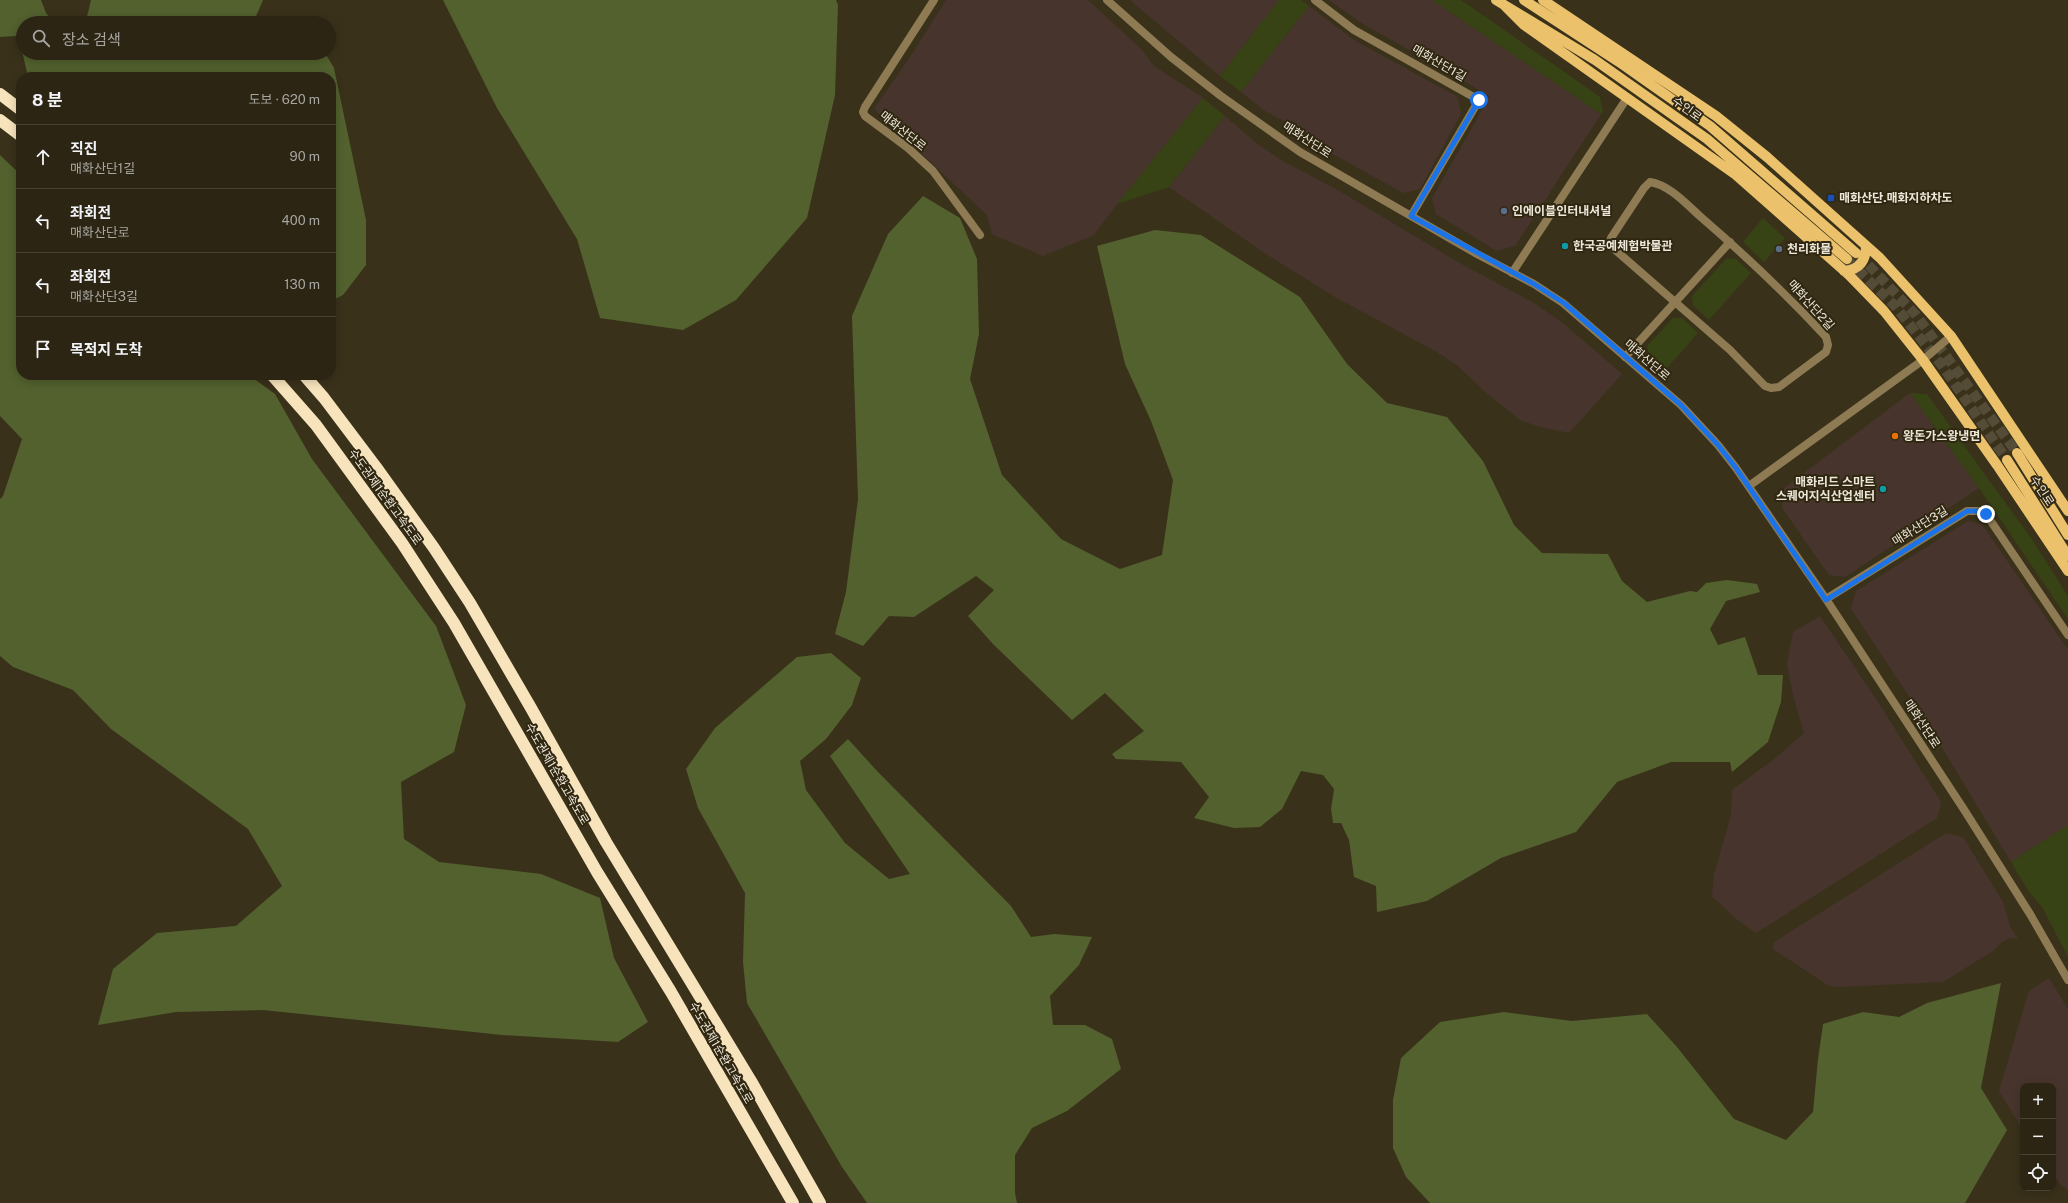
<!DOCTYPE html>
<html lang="ko">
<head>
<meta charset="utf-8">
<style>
  body { margin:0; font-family:"Public Sans","Noto Sans KR",sans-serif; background:#342d1d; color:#f1f3f6 }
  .controls { position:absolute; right:12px; bottom:12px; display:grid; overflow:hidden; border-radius:8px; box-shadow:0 2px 10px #0003 }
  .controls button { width:36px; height:36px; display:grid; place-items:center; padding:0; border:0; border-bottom:1px solid #484234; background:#2c2514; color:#f1f3f6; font:20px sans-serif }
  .stop { position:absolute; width:12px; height:12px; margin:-9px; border:3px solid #1a73e8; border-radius:50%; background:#fff }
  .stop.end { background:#1a73e8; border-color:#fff; box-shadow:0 1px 4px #0008 }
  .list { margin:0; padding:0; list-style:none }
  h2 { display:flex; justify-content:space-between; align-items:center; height:52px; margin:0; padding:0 16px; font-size:17px }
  h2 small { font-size:13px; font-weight:400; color:#a6a5a0 }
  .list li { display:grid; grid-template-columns:26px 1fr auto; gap:12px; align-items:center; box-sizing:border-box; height:64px; padding:0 16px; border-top:1px solid #484234 }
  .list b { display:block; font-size:15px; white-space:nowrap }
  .list p { margin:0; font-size:13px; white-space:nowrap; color:#a6a5a0 }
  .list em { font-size:13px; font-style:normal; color:#a6a5a0 }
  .icon { flex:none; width:22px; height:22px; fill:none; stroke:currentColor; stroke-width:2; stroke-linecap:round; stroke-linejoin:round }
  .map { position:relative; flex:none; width:2068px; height:1203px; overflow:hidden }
  .search { position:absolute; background:#2c2514; box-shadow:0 2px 10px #0003; left:16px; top:16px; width:320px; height:44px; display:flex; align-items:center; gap:10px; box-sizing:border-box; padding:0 14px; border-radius:22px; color:#a6a5a0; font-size:15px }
  .panel { position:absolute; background:#2c2514; box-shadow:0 2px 10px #0003; left:16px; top:72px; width:320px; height:308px; border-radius:16px }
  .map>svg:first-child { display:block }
  .industrial { fill:#47352d }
  .green { fill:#374315 }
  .forest { fill:#52612e }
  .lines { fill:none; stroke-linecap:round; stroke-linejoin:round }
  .primary-tunnel { stroke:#554c38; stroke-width:10; stroke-dasharray:10 5; stroke-linecap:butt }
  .minor { stroke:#8e7b53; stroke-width:8 }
  .primary { stroke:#ebc26b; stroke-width:10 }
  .motorway { stroke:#f7e4bd; stroke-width:12 }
  .route { stroke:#1a73e8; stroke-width:5 }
  .transit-dot { fill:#1a4fb4; stroke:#302711; stroke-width:1.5 }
  .service-dot { fill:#5c6f8a; stroke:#302711; stroke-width:1.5 }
  .culture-dot { fill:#0f9aa8; stroke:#302711; stroke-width:1.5 }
  .food-dot { fill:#e8710a; stroke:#302711; stroke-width:1.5 }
  .labels { text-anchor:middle; stroke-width:4; stroke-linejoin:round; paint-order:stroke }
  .street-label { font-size:12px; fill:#ede7da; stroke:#302711 }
  .poi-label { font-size:12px; font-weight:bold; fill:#ede7da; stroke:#302711; text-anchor:start }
</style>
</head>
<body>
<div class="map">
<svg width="2068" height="1203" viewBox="0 0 2068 1203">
  <rect width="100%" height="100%" fill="#3a311b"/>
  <path class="industrial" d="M946 0H1088L1142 50 1154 66 1203 98 1117 204 1094 235 1043 256 992 234 987 215 874 109 912 54Z
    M1130 0H1279L1220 76Z
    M1329 0H1432L1601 114 1515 246 1497 251 1436 214 1432 198 1490 96 1360 22Z
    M1309 6 1354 40 1458 97 1461 114 1420 189 1403 193 1331 153 1299 129 1265 111 1241 92Z
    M1225 116 1255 142 1281 160 1336 189 1463 265 1534 303 1564 324 1622 374 1569 433 1537 426 1520 420 1483 390 1458 366 1437 352 1335 297 1266 254 1169 187Z
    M1910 393 1979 488 1845 577 1829 575 1782 508 1784 488Z
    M1968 521 1982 524 2068 650V825L2011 862 1934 734 1851 609 1856 591Z
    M1820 616 1878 702 1941 802 1937 818 1756 933 1735 918 1712 896 1714 875 1731 815 1732 790 1773 760 1804 733 1793 695 1787 664 1793 632Z
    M1946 833 1963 837 2003 902 2010 926 2018 939 2009 938 2002 942 1993 951 1943 982 1839 987 1829 986 1773 949V943Z
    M2049 978 2068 1009V1190L2060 1184 2053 1174V1086H2023V1130L1999 1091 2029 991Z"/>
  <path class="green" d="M1279 0H1301L1309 6 1241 92 1220 76Z
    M1432 0H1460L1467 4 1600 97 1603 111 1601 114Z
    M1203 98 1225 116 1169 187 1117 204Z
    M1763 218 1785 238 1764 262 1743 242Z
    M1727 258 1736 259 1751 273 1709 320 1693 305 1692 296Z
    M1673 318H1682L1698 333 1666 369 1649 355 1647 346Z
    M1910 393 1927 394 2031 538 2068 596V619L1979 488Z
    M2068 825V957L2042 907 2029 892 2011 862Z"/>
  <path class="forest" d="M0 0H41L46 13 54 23H23V53H325L334 68 366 220V265L343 295 331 301V77H28L23 55 16 36 0 37Z
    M91 0H263L253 23H83L86 21Z
    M443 0H836L838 5 835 95 807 218 736 300 683 330 600 318 577 239 497 108Z
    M0 155 21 175V375H249L275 394 312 459 436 626 466 705 454 752 401 782 404 839 439 862 541 874 600 898 614 958 648 1022 618 1042 502 1035 263 1010 176 1012 98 1025 113 969 157 933 236 926 282 886 248 829 111 729 73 690 13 667 0 656V499L3 496 22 439 0 416Z
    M923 196 960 218 977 259 979 334 970 379 1002 475 1061 539 1120 569 1162 555 1173 480 1151 421 1125 364 1097 246 1155 230 1201 235 1300 297 1347 364 1387 403 1447 417 1483 461 1514 525 1542 553 1608 554 1622 581 1647 602 1690 591 1697 592 1706 583 1727 580 1757 584 1760 592 1726 601 1710 629 1718 645 1745 637 1758 675H1783L1781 702 1768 742 1732 772 1730 762H1671L1617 782 1576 832 1501 858 1427 901 1377 912 1376 886 1354 877 1349 840 1341 823H1333L1331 809 1334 789 1323 775 1301 771 1282 809 1260 827 1234 828 1194 818 1209 797 1181 762 1116 759 1112 754 1144 731 1105 693 1072 720 993 644 968 616 994 590 976 576 914 617 889 616 863 646 835 634 846 592 858 499 852 316 888 234Z
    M831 653 861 678 852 705 826 739 800 761 806 790 845 843 889 879 910 874 830 756 848 739 877 771 1011 906 1031 937 1054 934 1092 937 1079 965 1050 996 1053 1025H1085L1112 1039 1121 1069 1067 1111 1032 1128 1015 1155V1193L1017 1203H867L842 1167 747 1003 743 962 745 893 698 808 686 769 715 728 797 657Z
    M2001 983 1981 1088 2007 1130 1965 1203H1430L1406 1177 1393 1148V1100L1401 1058 1440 1022 1504 1012 1572 1021 1647 1014 1677 1047 1734 1119 1786 1140 1813 1112 1818 1059 1823 1024 1863 1012 1899 1017 1927 1003Z"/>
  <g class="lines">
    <path class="primary-tunnel" d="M1858 254 1916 315 2017 453
      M1847 259 1895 306 1943 367 2007 460"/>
    <path class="minor" d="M934 0 865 107 863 112 865 116 908 148 933 171 980 235
      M1107 0 1171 57 1221 96 1300 152 1477 254 1534 284 1563 303 1681 405 1718 445 1736 468 1826 599 1963 808 2030 914 2068 980
      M1315 0 1354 30 1479 100 1411 216
      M1650 182C1670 185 1688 206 1702 218 1746 256 1787 295 1826 337L1828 345 1826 352 1779 387 1771 388 1765 386 1730 350 1613 248 1610 243 1611 238 1644 188Z
      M1512 273 1627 98
      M1625 357 1730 242
      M1749 486 1923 360 1951 336
      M1826 599 1967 511H1978L1986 514 2068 635"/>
    <path class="primary" d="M1496 0 1595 60 1707 139 1847 259
      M1524 0 1619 62 1710 126 1856 253
      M1543 0 1716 116 1767 157 1880 258 1951 336 2068 511
      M1505 6 1524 25 1736 175 1849 275 1884 311 1923 360 1997 465 2068 571
      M1844 271C1860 270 1866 260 1866 246
      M2017 453 2068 535
      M2007 460 2068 556"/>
    <path class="motorway" d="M0 94 21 110
      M0 120 21 136
      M272 375 316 425 402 543 454 623 597 872 671 992 793 1203
      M304 375 324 398 376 467 434 548 470 603 531 708 606 842 751 1081 820 1203"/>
  </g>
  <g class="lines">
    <path class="route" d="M1479 100 1411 216 1534 284 1564 303 1681 405 1718 445 1736 468 1826 600 1967 511H1978L1986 514"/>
  </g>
  <rect class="transit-dot" x="1827" y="194" width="8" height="8" rx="2"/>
  <g class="service-dot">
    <circle cx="1504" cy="211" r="4"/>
    <circle cx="1779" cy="249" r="4"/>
  </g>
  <g class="culture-dot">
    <circle cx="1565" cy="246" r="4"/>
    <circle cx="1883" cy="489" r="4"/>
  </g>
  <circle class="food-dot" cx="1895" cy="436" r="4"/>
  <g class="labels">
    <g class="street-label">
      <text transform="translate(1439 63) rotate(30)" y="4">매화산단1길</text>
      <text transform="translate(1687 109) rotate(36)" y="4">수인로</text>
      <text transform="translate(903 131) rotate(39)" y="4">매화산단로</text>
      <text transform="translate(1307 140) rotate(33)" y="4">매화산단로</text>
      <text transform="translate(1811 305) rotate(48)" y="4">매화산단2길</text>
      <text transform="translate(1647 360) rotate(41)" y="4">매화산단로</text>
      <text transform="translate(2042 491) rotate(57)" y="4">수인로</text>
      <text transform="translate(385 497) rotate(54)" y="4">수도권제1순환고속도로</text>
      <text transform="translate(1920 526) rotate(-32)" y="4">매화산단3길</text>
      <text transform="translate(1922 724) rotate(57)" y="4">매화산단로</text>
      <text transform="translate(557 774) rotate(60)" y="4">수도권제1순환고속도로</text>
      <text transform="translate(721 1053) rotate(60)" y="4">수도권제1순환고속도로</text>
    </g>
    <g class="poi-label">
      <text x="1839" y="202">매화산단.매화지하차도</text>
      <text x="1512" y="215">인에이블인터내셔널</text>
      <text x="1573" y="250">한국공예체험박물관</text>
      <text x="1787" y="253">천리화물</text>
      <text x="1903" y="440">왕돈가스왕냉면</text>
      <text x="1875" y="486" text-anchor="end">매화리드 스마트<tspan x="1875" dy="14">스퀘어지식산업센터</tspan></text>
    </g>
  </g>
</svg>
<div class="controls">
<button>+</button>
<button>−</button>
<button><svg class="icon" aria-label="locate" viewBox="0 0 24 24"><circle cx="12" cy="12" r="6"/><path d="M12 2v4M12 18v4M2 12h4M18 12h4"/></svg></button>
</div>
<div class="stop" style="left:1479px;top:100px"></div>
<div class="stop end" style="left:1986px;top:514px"></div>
<div class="search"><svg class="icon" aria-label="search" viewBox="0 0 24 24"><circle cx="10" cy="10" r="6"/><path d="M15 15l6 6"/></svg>장소 검색</div>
<section class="panel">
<h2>8 분<small>도보 · 620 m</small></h2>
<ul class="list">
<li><svg class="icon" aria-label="ahead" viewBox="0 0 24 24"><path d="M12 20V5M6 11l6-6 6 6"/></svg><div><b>직진</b><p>매화산단1길</p></div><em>90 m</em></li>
<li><svg class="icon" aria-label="left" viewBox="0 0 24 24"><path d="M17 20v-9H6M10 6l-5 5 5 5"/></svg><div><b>좌회전</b><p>매화산단로</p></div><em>400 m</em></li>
<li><svg class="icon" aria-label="left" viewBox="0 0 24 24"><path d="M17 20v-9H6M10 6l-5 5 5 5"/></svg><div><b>좌회전</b><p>매화산단3길</p></div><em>130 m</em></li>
<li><svg class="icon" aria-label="arrive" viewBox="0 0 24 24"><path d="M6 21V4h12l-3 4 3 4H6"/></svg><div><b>목적지 도착</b></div></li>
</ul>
</section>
</div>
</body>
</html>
